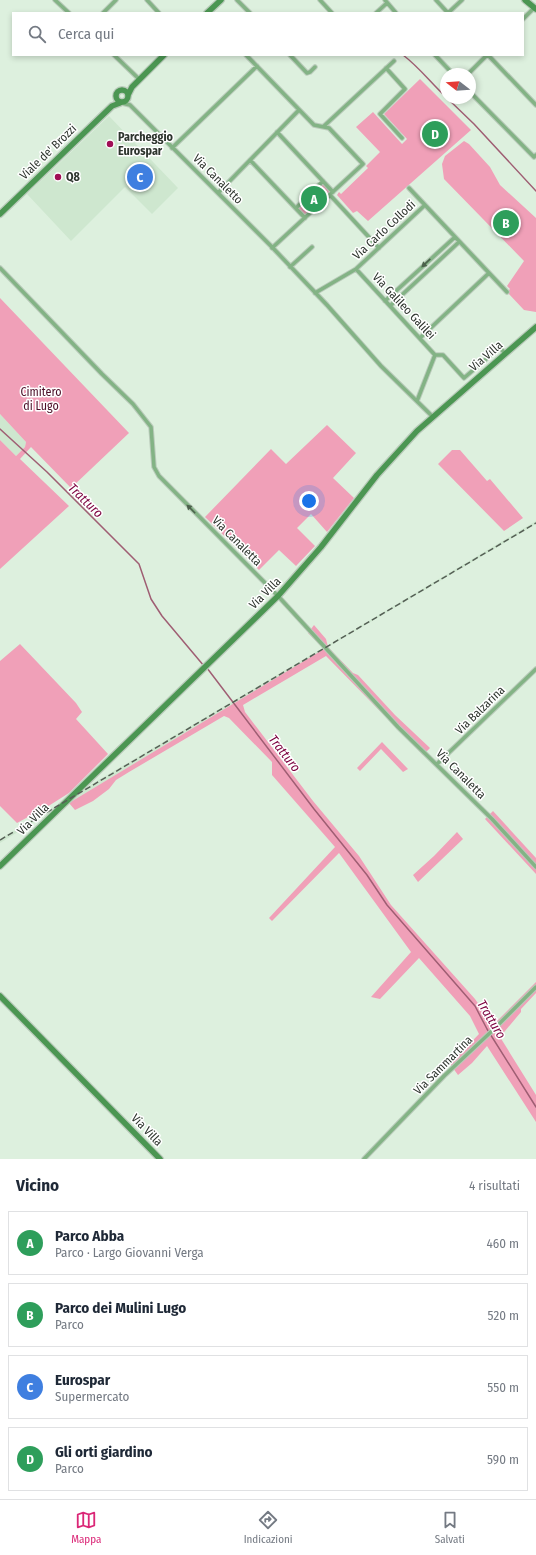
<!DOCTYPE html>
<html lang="it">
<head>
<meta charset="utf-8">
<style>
  body { margin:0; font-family:"Fira Sans Condensed",sans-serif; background:#f6f6f7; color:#1f2937 }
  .compass { position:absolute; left:440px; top:68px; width:36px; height:36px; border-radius:50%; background:#fff; box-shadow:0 2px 6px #0003; rotate:287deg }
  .you { position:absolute; left:309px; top:501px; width:14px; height:14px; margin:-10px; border:3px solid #fff; border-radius:50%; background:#1a73e8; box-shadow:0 0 0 6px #1a73e833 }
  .badge { display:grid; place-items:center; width:26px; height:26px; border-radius:50%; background:#db2777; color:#fff; font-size:13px; font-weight:700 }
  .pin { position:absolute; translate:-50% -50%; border:2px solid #fff; box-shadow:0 1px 4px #0006 }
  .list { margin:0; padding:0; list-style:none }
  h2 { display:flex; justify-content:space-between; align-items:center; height:52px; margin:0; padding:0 16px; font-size:17px }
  h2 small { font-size:13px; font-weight:400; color:#747a83 }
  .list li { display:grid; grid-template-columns:26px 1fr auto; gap:12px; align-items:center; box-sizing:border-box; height:64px; margin:0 8px 8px; padding:0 8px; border:1px solid #e0e1e3; border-radius:0px }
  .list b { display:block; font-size:15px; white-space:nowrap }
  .list p { margin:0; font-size:13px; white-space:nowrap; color:#747a83 }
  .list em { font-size:13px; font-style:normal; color:#747a83 }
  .icon { flex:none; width:22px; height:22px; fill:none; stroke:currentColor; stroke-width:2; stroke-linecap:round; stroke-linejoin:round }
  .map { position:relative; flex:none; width:536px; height:1159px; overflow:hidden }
  .search { position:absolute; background:#fff; box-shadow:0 2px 6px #0003; left:12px; right:12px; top:12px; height:44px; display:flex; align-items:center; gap:10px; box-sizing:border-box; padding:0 14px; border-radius:0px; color:#747a83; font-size:15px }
  .sheet { height:340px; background:#fff }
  nav { display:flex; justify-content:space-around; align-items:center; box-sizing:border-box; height:56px; border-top:1px solid #e0e1e3; background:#fff; font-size:11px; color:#747a83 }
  nav a { display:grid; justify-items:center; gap:2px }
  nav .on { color:#db2777 }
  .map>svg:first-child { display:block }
  .built { fill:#cee7cf }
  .green { fill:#f0a0b8 }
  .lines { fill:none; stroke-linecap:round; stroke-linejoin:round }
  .stream { stroke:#9f5e73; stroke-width:1.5 }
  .street-casing { stroke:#bacbbb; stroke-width:5.5 }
  .secondary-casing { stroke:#bacbbb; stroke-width:8 }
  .street { stroke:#83b385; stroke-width:3.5 }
  .secondary { stroke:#4b9652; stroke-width:5.5 }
  .rail { stroke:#555f55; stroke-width:1.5; stroke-dasharray:6 3; stroke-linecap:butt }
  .oneway { fill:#4c614c }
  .poi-dot { fill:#a00e55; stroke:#fff; stroke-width:1.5 }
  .labels { text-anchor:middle; stroke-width:3; stroke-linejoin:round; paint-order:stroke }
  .poi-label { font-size:12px; font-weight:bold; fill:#2e352e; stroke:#fff; text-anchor:start }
  .street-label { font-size:12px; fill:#2e352e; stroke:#fff }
  .park-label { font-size:12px; fill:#4d1029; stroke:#fff }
  .water-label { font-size:13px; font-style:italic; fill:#7b003e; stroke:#fff }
</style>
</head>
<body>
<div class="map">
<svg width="536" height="1159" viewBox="0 0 536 1159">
  <rect width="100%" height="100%" fill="#ddf0de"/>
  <path class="built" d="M109 116 178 188 152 214 125 187 71 241 27 194Z
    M0 414 26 442 25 447 16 456 0 440Z
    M536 521V524L328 647 327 646Z
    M323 648 325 649 316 655 69 803 85 788Z
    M60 803 54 810 0 843V839Z"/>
  <path class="green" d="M420 79 471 130 368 221 357 211 353 213 337 195 339 192 341 194 368 168 366 166 380 152 356 127 373 112 402 144 407 139 384 114Z
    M464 141 469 144 490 167 500 185 536 218V312L524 310 507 292 510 289 507 286 524 261 444 179 442 164 445 156Z
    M323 183 331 191 305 215 297 208Z
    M0 298 129 433 71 488 31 447 20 459 69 506 0 569V440L16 456 25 447 26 442 0 414Z
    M327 425 356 453 333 478 354 498 327 532 311 514 297 528 315 546 296 566 279 550 259 570 205 517 271 449 286 464Z
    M452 450H460L487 481 490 479 523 518 504 531 438 464Z
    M314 625 326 639 328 647 353 673 358 675 395 715 430 748 423 755 326 656 243 705 245 712 313 801 359 856 391 905 475 999 484 1012 489 1025 492 1026 536 982V993L521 1009V1012L500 1037 536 1095V1122L487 1046 472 1063 458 1075 450 1064 479 1034 470 1016 419 958 380 999 371 997 411 952 339 853 272 921 269 918 335 847 272 775V762L229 718 224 716 129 772 116 780 109 789 93 801 75 810 69 803 324 649 308 633Z
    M20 644 76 703 82 712 76 719 108 754 69 793 50 805 17 823 0 806V661Z
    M382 742 408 769 403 772 381 749 360 771 357 768Z
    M493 811 536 858V874L485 819Z
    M457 832 463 839 418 882 413 875 434 856Z"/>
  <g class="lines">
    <path class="stream" d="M403 55C419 67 431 83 446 97
      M447 98 474 124 536 191
      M0 429 47 472 139 564 151 599 162 616 204 666
      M207 668 314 809 367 875 387 905 475 1006 487 1029 536 1107"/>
    <g class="street-casing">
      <path id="street" d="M55 0 69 13
        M147 0 159 13
        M237 0 250 13
        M320 0 332 13
        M385 0 396 13
        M436 0 448 13
        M103 13 116 0
        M376 13 387 3
        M448 13 462 0
        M523 19 534 8
        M114 55 139 79
        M246 55 314 125 329 128 363 164 272 248
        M290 55 307 73 310 72 315 67
        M435 55 453 74
        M488 55 536 105
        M386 68 405 89 380 114 402 138
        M468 74 487 55
        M470 92 534 157 536 155
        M122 103 130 105 271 246 327 305 381 366 432 416
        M324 126 394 61
        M277 132 333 192
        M172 148 257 66
        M250 160 305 218
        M409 188 507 292
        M218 193 299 110
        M330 195 379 248
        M296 208 323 181
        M290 267 312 247
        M0 268 102 374 133 404 151 427 154 467 159 476 278 596 398 727 492 819 536 867
        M356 269 435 355 417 401
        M315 293 356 269 425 205
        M385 301 455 237
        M390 306 459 242
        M420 338 489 273
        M435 355H443L464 378 500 347 505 354
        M437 764 536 669
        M364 1159 444 1076 493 1030 536 987"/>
    </g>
    <g class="secondary-casing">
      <path id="secondary" d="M525 0 536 9
        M207 13 221 0
        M116 96a6 6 0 1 1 12 0a6 6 0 1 1-12 0Z
        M128 95 132 87 164 55
        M0 214 112 106 120 103
        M0 866 278 596 321 547 377 475 417 431 536 327
        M0 996 160 1159"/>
    </g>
    <use href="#street" class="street"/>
    <use href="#secondary" class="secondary"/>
    <path class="rail" d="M0 840 536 523"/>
  </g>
  <defs><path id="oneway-solid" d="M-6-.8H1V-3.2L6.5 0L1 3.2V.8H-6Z"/></defs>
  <g class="oneway">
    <use href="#oneway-solid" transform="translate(426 263) rotate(137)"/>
    <use href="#oneway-solid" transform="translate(191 509) rotate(-135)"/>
  </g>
  <g class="poi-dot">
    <circle cx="110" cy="144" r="4"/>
    <circle cx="58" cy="177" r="4"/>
  </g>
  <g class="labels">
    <g class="poi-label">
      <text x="118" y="141">Parcheggio<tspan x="118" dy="14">Eurospar</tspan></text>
      <text x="66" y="181">Q8</text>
    </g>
    <g class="street-label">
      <text transform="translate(48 152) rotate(-44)" y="4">Viale de' Brozzi</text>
      <text transform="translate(218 179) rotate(45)" y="4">Via Canaletto</text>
      <text transform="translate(384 230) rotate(-43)" y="4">Via Carlo Collodi</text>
      <text transform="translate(404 306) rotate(47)" y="4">Via Galileo Galilei</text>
      <text transform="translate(486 356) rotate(-41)" y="4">Via Villa</text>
      <text transform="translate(237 541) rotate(45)" y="4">Via Canaletta</text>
      <text transform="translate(265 593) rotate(-45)" y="4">Via Villa</text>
      <text transform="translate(480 710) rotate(-44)" y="4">Via Balzarina</text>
      <text transform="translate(461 774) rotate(45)" y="4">Via Canaletta</text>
      <text transform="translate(33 819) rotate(-45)" y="4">Via Villa</text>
      <text transform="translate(443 1065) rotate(-45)" y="4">Via Sammartina</text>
      <text transform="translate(147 1130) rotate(46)" y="4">Via Villa</text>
    </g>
    <g class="park-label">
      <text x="41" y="396">Cimitero<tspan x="41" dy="14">di Lugo</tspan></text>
    </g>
    <g class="water-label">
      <text transform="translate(86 500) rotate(44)" y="5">Tratturo</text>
      <text transform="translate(285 753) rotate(52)" y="5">Tratturo</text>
      <text transform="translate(492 1019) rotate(59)" y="5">Tratturo</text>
    </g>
  </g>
</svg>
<svg class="compass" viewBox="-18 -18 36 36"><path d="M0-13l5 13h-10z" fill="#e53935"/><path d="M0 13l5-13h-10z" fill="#747a83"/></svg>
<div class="you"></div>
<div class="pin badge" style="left:314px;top:199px;background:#2e9e5b">A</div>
<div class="pin badge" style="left:506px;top:223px;background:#2e9e5b">B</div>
<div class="pin badge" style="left:140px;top:177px;background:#3f7fe0">C</div>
<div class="pin badge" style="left:435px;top:134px;background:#2e9e5b">D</div>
<div class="search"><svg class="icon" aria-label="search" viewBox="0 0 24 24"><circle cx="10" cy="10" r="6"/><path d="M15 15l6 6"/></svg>Cerca qui</div>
</div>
<section class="sheet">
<h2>Vicino<small>4 risultati</small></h2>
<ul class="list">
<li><span class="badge" style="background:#2e9e5b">A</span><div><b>Parco Abba</b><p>Parco · Largo Giovanni Verga</p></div><em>460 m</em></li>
<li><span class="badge" style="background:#2e9e5b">B</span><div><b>Parco dei Mulini Lugo</b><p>Parco</p></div><em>520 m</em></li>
<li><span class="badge" style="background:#3f7fe0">C</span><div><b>Eurospar</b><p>Supermercato</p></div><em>550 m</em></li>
<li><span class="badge" style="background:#2e9e5b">D</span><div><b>Gli orti giardino</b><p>Parco</p></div><em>590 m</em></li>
</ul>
</section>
<nav>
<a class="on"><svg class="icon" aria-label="map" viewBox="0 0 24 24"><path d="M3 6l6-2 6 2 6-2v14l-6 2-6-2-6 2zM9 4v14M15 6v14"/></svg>Mappa</a>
<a><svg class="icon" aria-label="directions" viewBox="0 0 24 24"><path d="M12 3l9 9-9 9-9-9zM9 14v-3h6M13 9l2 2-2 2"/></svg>Indicazioni</a>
<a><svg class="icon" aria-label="saved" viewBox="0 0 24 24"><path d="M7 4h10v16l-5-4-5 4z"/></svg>Salvati</a>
</nav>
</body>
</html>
